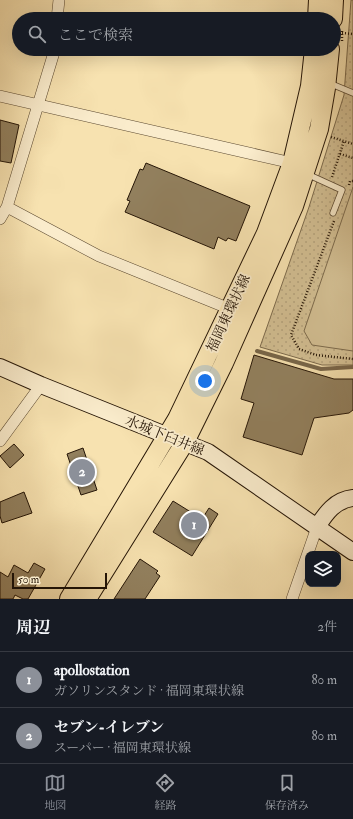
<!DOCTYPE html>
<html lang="ja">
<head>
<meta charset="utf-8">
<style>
  body { margin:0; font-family:"IM FELL Double Pica","Noto Serif JP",serif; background:#20242c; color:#f1f3f6 }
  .controls { position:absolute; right:12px; bottom:12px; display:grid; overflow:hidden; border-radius:8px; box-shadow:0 4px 16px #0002 }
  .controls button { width:36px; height:36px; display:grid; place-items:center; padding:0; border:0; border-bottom:1px solid #363941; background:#171b24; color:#f1f3f6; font:20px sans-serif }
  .scale { position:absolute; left:12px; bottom:10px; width:95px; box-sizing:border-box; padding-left:4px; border:2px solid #251506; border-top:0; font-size:11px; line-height:14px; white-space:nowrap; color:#251506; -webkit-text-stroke:3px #faeccc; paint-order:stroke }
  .you { position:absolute; left:205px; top:381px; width:14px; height:14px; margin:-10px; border:3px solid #fff; border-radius:50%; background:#1a73e8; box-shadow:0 0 0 6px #1a73e833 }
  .badge { display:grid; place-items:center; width:26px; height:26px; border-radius:50%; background:#8c9099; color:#fff; font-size:13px; font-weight:700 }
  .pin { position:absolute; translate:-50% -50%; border:2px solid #fff; box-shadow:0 1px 4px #0006 }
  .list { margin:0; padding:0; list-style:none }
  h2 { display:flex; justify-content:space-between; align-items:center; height:52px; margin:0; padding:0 16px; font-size:17px }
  h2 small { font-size:13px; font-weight:400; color:#9ea1a6 }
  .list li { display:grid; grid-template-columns:26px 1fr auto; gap:12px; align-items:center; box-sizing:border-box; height:56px; padding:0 16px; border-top:1px solid #363941 }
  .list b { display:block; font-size:15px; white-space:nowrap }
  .list p { margin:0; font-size:13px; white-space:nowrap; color:#9ea1a6 }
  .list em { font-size:13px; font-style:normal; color:#9ea1a6 }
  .icon { flex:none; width:22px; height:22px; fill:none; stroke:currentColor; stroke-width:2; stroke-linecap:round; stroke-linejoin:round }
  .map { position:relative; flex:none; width:353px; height:599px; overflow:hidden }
  .search { position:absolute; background:#171b24; box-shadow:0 4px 16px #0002; left:12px; right:12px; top:12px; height:44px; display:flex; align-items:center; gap:10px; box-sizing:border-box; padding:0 14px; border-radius:22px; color:#9ea1a6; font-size:15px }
  .sheet { height:164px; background:#171b24 }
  nav { display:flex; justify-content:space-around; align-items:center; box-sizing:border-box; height:56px; border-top:1px solid #363941; background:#171b24; font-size:11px; color:#9ea1a6 }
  nav a { display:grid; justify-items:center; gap:2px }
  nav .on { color:#8c9099 }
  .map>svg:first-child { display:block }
  .park { fill:url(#park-dots); stroke:#7c6a4c }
  .pitch { fill:#d3bf93; stroke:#7c6a4c }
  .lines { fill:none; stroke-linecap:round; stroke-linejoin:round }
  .stream { stroke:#786649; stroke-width:4 }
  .building { fill:#92805e; stroke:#251506 }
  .lane-casing { stroke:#5a4830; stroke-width:7 }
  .street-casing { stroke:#5a4830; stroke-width:12 }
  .secondary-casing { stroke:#251506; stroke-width:18 }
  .primary-casing { stroke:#251506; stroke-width:20 }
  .path { stroke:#251506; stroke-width:2.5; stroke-dasharray:1 2; stroke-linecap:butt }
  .lane { stroke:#faeccc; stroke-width:5.5 }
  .street { stroke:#faeccc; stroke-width:11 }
  .secondary { stroke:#faeccc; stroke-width:16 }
  .primary { stroke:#f7e2b0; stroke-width:18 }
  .labels { text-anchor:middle; stroke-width:3.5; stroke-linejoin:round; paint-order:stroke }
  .street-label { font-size:14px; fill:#251506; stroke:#faeccc }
</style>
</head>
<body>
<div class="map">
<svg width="353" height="599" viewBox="0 0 353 599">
  <defs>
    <pattern id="park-dots" width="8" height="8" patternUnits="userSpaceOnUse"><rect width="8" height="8" fill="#d3bf93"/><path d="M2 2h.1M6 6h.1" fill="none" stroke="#b5a37d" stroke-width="1.8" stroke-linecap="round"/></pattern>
  </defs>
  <rect width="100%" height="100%" fill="#f7e2b0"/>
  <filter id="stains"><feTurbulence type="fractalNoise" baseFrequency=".005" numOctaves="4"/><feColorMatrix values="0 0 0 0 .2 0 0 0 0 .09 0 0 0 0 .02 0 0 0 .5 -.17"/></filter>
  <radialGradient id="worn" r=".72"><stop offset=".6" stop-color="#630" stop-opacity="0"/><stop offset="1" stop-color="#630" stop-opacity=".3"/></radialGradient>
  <path class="park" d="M351 0H353V365H322L260 347 309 207 344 95Z"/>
  <path class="pitch" d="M353 187V351L312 345 304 331Z"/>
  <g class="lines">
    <path class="stream" d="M257 351 321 369 353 367"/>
  </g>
  <path class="building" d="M0 120 19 125 11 163 0 161Z
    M146 163 250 206 236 241 228 238 226 241 218 237 214 249 125 212 130 201 127 200 140 169 143 170Z
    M254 355 334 379H353V410L349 413 314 418 302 455 243 437 254 403 241 399Z
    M14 444 24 455 10 468 0 456Z
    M83 448 97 490 81 495 67 454Z
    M24 492 32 513 2 523 0 516V502Z
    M173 501 202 519 209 508 218 514 192 556 153 532Z
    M140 559 158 571 156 573 160 576 145 599H114Z
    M34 563 45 569 28 599H23L15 595 13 599H0V572L8 577 14 565 28 573Z"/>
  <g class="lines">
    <g class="lane-casing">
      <path id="lane" d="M329 83 353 93
        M307 174 342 190 333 213"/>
    </g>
    <g class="street-casing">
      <path id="street" d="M57 19 59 0
        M0 96 292 163
        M7 207 99 256 230 309
        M0 219 7 207 55 49
        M0 441 41 385
        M292 599 317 527"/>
    </g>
    <g class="secondary-casing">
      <path id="secondary" d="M0 367 41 385 208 452 353 552
        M317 527C326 513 335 500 353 498"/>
    </g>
    <g class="primary-casing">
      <path id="primary" d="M317 19 318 0
        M333 19 334 0
        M69 599 177 419 266 233 292 163 310 86 314 49
        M87 599 185 442 224 363 294 206 319 129 326 88 330 49"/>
    </g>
    <path class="path" d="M342 33 353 34
      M342 41V30
      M331 137 353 144
      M340 154 353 158
      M332 177 344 141
      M349 185 350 181H353
      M334 221 291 335 299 349 316 355 353 359"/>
    <use href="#lane" class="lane"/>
    <use href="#street" class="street"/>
    <use href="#secondary" class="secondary"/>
    <use href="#primary" class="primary"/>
  </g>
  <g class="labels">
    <g class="street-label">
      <text transform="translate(228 313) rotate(-65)" y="5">福岡東環状線</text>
      <text transform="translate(165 435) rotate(22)" y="5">水城下臼井線</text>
    </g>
  </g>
  <rect width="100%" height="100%" filter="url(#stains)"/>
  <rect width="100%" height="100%" fill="url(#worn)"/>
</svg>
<div class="controls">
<button><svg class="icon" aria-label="layers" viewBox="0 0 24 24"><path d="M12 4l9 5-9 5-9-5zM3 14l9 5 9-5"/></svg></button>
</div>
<div class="scale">50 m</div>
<div class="you"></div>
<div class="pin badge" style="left:194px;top:525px">1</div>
<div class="pin badge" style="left:82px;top:472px">2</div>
<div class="search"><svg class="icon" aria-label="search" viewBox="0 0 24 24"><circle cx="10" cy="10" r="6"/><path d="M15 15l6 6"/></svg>ここで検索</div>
</div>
<section class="sheet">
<h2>周辺<small>2件</small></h2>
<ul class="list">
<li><span class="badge">1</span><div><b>apollostation</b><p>ガソリンスタンド · 福岡東環状線</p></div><em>80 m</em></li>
<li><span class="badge">2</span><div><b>セブン-イレブン</b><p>スーパー · 福岡東環状線</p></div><em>80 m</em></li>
</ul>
</section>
<nav>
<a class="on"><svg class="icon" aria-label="map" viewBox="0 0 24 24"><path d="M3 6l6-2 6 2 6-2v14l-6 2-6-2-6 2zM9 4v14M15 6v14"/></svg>地図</a>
<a><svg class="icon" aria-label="directions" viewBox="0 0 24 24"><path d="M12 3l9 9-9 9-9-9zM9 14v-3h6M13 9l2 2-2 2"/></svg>経路</a>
<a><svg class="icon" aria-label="saved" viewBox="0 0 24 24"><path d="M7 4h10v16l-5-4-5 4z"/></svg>保存済み</a>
</nav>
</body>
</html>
